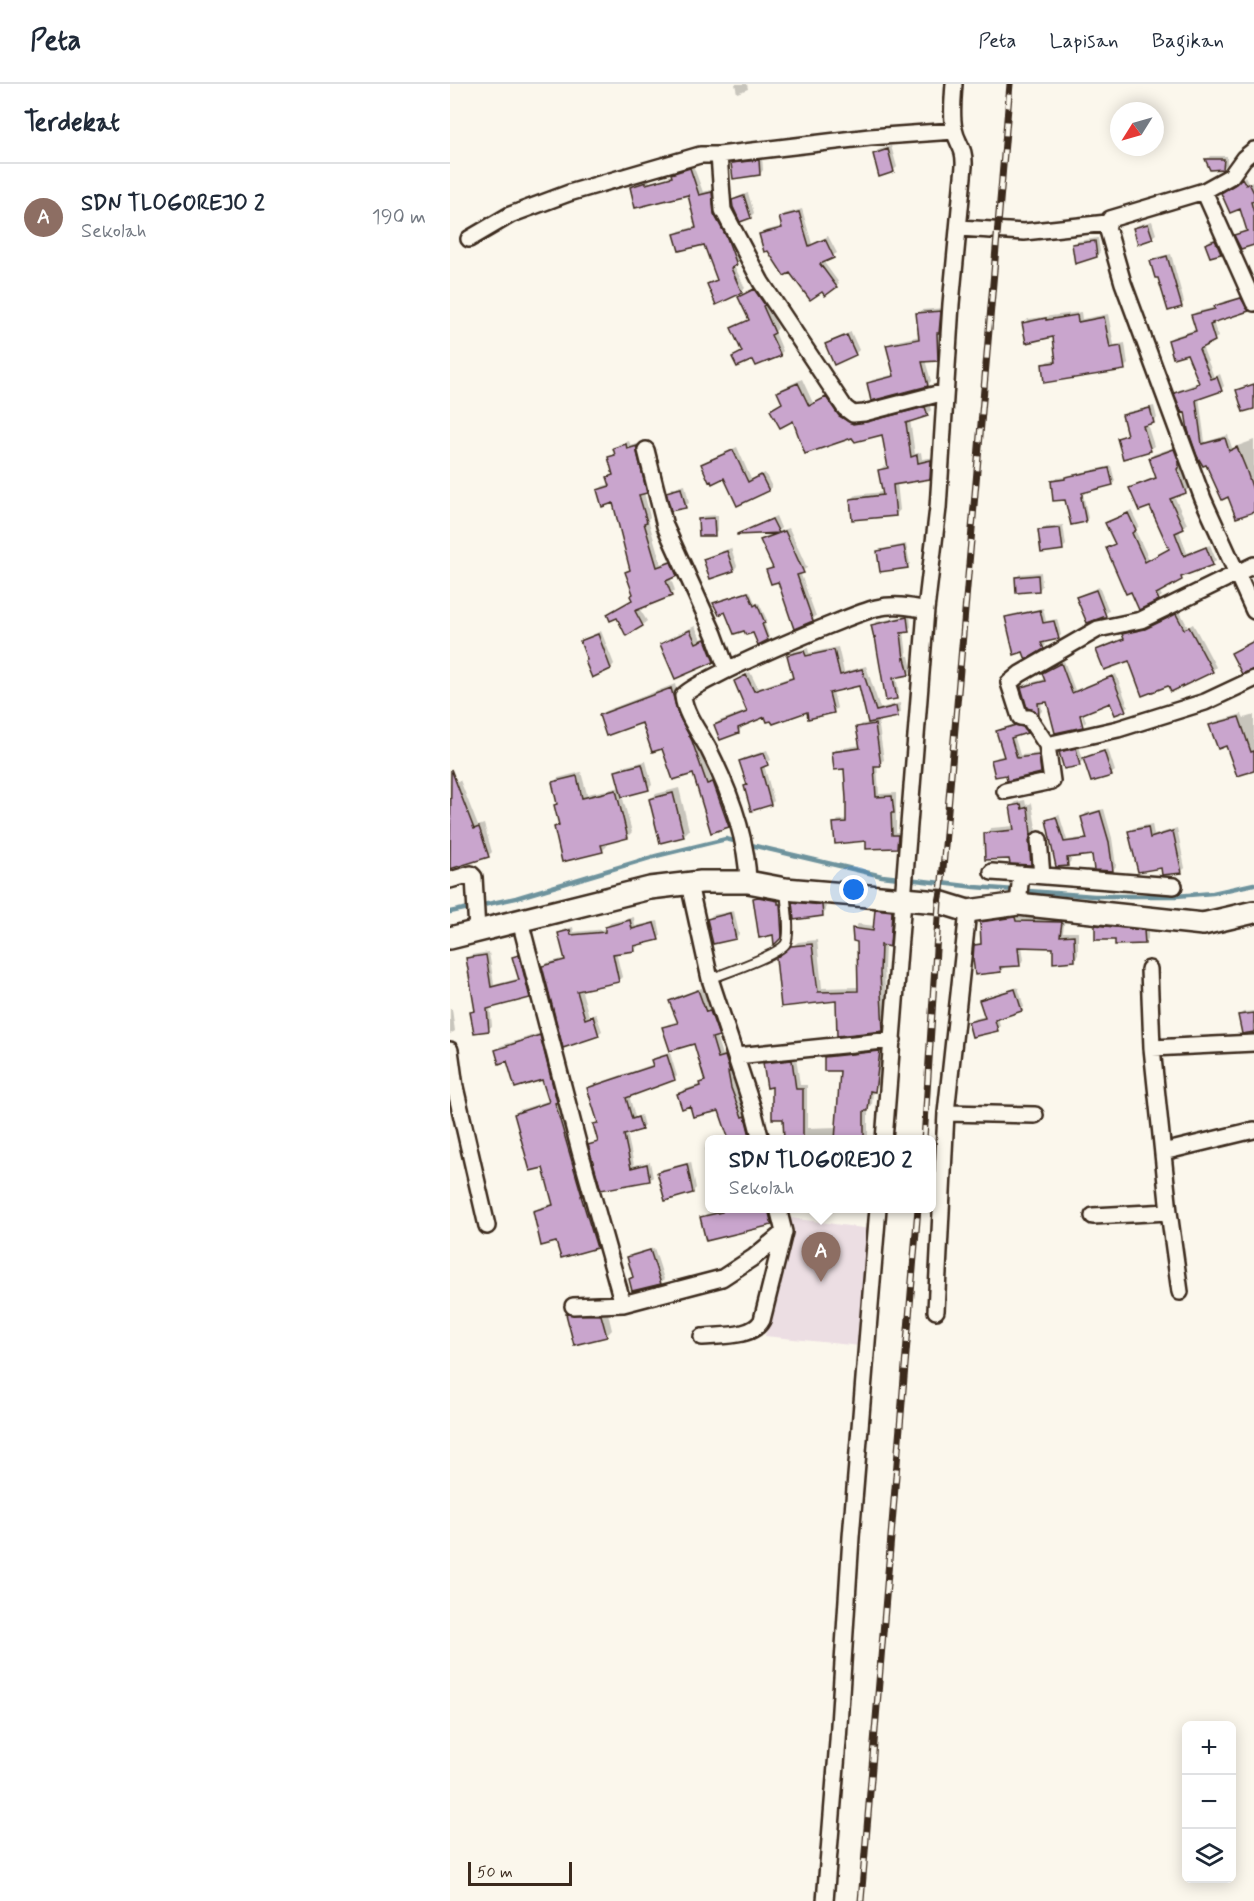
<!DOCTYPE html>
<html lang="id">
<head>
<meta charset="utf-8">
<style>
  body { margin:0; font-family:Mynerve,sans-serif; background:#f2f2f3; color:#1f2937 }
  .controls { position:absolute; right:18px; bottom:18px; display:grid; overflow:hidden; border-radius:9px; box-shadow:0 3px 15px #0003 }
  .controls button { width:54px; height:54px; display:grid; place-items:center; padding:0; border:0; border-bottom:2px solid #e0e1e3; background:#fff; color:#1f2937; font:30px sans-serif }
  .compass { position:absolute; left:660px; top:18px; width:54px; height:54px; border-radius:50%; background:#fff; box-shadow:0 3px 15px #0003; rotate:233deg }
  .scale { position:absolute; left:18px; bottom:15px; width:104px; box-sizing:border-box; padding-left:6px; border:3px solid #3b2a1e; border-top:0; font-size:16px; line-height:21px; white-space:nowrap; color:#3b2a1e; -webkit-text-stroke:4px #fbf7ec; paint-order:stroke }
  .you { position:absolute; left:404px; top:806px; width:21px; height:21px; margin:-15px; border:4px solid #fff; border-radius:50%; background:#1a73e8; box-shadow:0 0 0 9px #1a73e833 }
  .badge { display:grid; place-items:center; width:39px; height:39px; border-radius:50%; background:#1f6fb2; color:#fff; font-size:20px; font-weight:700 }
  .pin { position:absolute; translate:-50% -50px; filter:drop-shadow(0 2px 3px #0008) }
  .pin::after { content:''; position:absolute; top:32px; width:21px; height:18px; background:inherit; clip-path:polygon(0 0,100% 0,50% 100%) }
  .popup { position:absolute; left:255px; top:1051px; width:231px; height:78px; box-sizing:border-box; display:grid; place-content:center; border-radius:9px; background:#fff; filter:drop-shadow(0 2px 4px #0005); font-size:20px; white-space:nowrap; color:#747a83 }
  .popup b { font-size:22px; color:#1f2937 }
  .popup::after { content:''; position:absolute; left:50%; top:100%; margin-left:-12px; border:12px solid transparent; border-top-color:#fff }
  .list { margin:0; padding:0; list-style:none }
  h2 { display:flex; justify-content:space-between; align-items:center; height:78px; margin:0; padding:0 24px; font-size:26px }
  h2 small { font-size:20px; font-weight:400; color:#747a83 }
  .list li { display:grid; grid-template-columns:39px 1fr auto; gap:18px; align-items:center; box-sizing:border-box; height:108px; padding:0 24px; border-top:2px solid #e0e1e3 }
  .list b { display:block; font-size:22px; white-space:nowrap }
  .list p { margin:0; font-size:20px; white-space:nowrap; color:#747a83 }
  .list em { font-size:20px; font-style:normal; color:#747a83 }
  .icon { flex:none; width:33px; height:33px; fill:none; stroke:currentColor; stroke-width:2; stroke-linecap:round; stroke-linejoin:round }
  .map { position:relative; flex:none; width:804px; height:1817px; overflow:hidden }
  header { display:flex; align-items:center; gap:36px; box-sizing:border-box; height:84px; padding:0 30px; background:#fff; border-bottom:2px solid #e0e1e3 }
  header strong { font-size:28px }
  nav { display:flex; gap:33px; margin-inline-start:auto; font-size:21px }
  main { display:flex }
  aside { flex:1; background:#fff }
  .map>svg:first-child { display:block }
  .built { fill:#ecdee3 }
  .shadow { fill:#0003 }
  .lines { fill:none; stroke-linecap:round; stroke-linejoin:round }
  .stream { stroke:#6e939d; stroke-width:4.5 }
  .building { fill:#c9a5cd; stroke:#3b2a1e; stroke-width:1.5 }
  .lane-casing { stroke:#3b2a1e; stroke-width:12 }
  .street-casing { stroke:#3b2a1e; stroke-width:20 }
  .secondary-casing { stroke:#3b2a1e; stroke-width:26 }
  .lane { stroke:#fbf7ec; stroke-width:8 }
  .street { stroke:#fbf7ec; stroke-width:15 }
  .secondary { stroke:#fbf7ec; stroke-width:21 }
  .rail-casing { stroke:#3b2a1e; stroke-width:7 }
  .rail { stroke:#fbf7ec; stroke-width:4.5; stroke-dasharray:14; stroke-linecap:butt }
</style>
</head>
<body>
<header>
<strong>Peta</strong>
<nav><a>Peta</a><a>Lapisan</a><a>Bagikan</a></nav>
</header>
<main>
<aside>
<h2>Terdekat<small></small></h2>
<ul class="list">
<li><span class="badge" style="background:#8d6e63">A</span><div><b>SDN TLOGOREJO 2</b><p>Sekolah</p></div><em>190 m</em></li>
</ul>
</aside>
<div class="map">
<svg width="804" height="1817" viewBox="0 0 804 1817">
  <rect width="100%" height="100%" fill="#fbf7ec"/>
  <filter id="ink" filterUnits="userSpaceOnUse"><feTurbulence type="fractalNoise" baseFrequency=".0167" numOctaves="2"/><feDisplacementMap in="SourceGraphic" scale="12" xChannelSelector="R" yChannelSelector="G"/><feConvolveMatrix kernelMatrix="1 2 1 2 8 2 1 2 1" color-interpolation-filters="sRGB"/></filter>
  <g filter="url(#ink)">
    <path class="built" d="M341 1134 420 1145 410 1262 315 1252Z"/>
    <path class="shadow" d="M285 0H297L298 5 287 9Z
      M441 62 447 83 443 87 424 70 428 66Z
      M760 72H777V80L773 84 757 75Z
      M312 73 313 86 310 90 282 80 286 76Z
      M243 81 253 108 265 105 290 176 284 181 295 204 291 208 259 201 268 194 255 159 225 151 229 147 247 142 239 109 181 103 185 99 199 96 200 98 223 91 226 86Z
      M795 92 799 100 802 98 804 102V159L786 151 798 145 790 98Z
      M298 109 304 129 300 133 284 116 287 113Z
      M352 125 362 160 378 152 387 169 373 177 389 199 386 202 311 150 314 147 333 142 330 134 334 130Z
      M702 137 706 150 702 153 684 145 688 141Z
      M648 154 650 168 646 172 624 161 628 157Z
      M769 154 774 165 771 168 761 171 757 160 760 156Z
      M721 170 734 218 731 222 709 192 702 177 706 173Z
      M308 202 328 244 325 248 333 267 330 270 304 274 284 273 293 267 283 245 300 235 290 213Z
      M794 212 801 223 798 226 763 238 768 253 752 262 764 293 770 290 774 302 771 305 749 313 755 358 778 351 782 364 804 356V426L779 411 772 414 736 326 726 309 729 306 750 298 738 268 719 257 722 253 747 245 742 232 746 228 766 223 769 219Z
      M494 224 492 244 490 246 491 271 487 275 475 276 481 297 478 301 419 300 422 296 445 290 438 261 442 258 470 252 468 230 471 226Z
      M631 228 632 235 658 230 664 261 675 259 678 280 674 284 593 281 598 277 607 275 604 252 574 239 578 235Z
      M401 248 409 266 405 270 384 279 376 261 380 257Z
      M352 295 363 319 381 310 393 327 479 320 481 326 477 330 460 336 465 370 471 368 472 375 485 373 484 389 479 394 447 399 450 426 446 430 402 415 406 411 433 408 429 387 434 382 439 381 433 349 403 352 322 326 333 318 329 308 333 304Z
      M704 322 707 334 703 338 697 340 704 362 700 365 669 355 678 350 673 332 677 328Z
      M179 357 181 362 190 359 200 403 194 408 200 433 198 435 211 480 225 475 230 487 220 493 225 506 221 511 189 524 197 537 192 541 159 530 183 515 184 509 177 489 181 484 164 417 148 406 153 402 161 400 159 394 163 390 160 373 166 368 165 364 169 360Z
      M728 362 732 379 730 381 739 404 735 408 724 412 737 440 729 446 737 469 760 461 766 476 762 480 735 491 709 507 712 512 708 515 658 464 666 459 657 440 681 426 689 442 685 446 699 475 720 464 700 421 681 405 685 401 707 392 700 374 704 370Z
      M287 363 301 395 315 389 322 403 318 406 275 392 253 381 256 377Z
      M661 382 665 397 662 400 634 407 633 410 638 434 635 437 603 397 606 394 617 393 620 391Z
      M235 401 239 419 235 422 218 408 222 404Z
      M268 431V446L265 450 250 435 253 432Z
      M326 432 331 444 327 448 339 444 357 484 350 488 366 532 362 536 329 496 318 486 323 482 312 456 316 452 327 449H290Z
      M613 441 616 461 612 465 590 447 594 443Z
      M456 460 460 480 457 482 428 467 431 465Z
      M281 464 287 482 284 486 261 493 255 475 259 472Z
      M591 488 592 502 589 506 566 493 570 490Z
      M649 503 659 527 655 530 638 538 628 514 632 510Z
      M300 507 306 521 309 519 317 536 314 538 319 553 317 555 265 519Z
      M593 524 596 537 607 535 611 551 608 554 594 557 596 561 593 564 556 534 559 531Z
      M730 528 738 543 743 540 766 583 762 587 719 600 679 575 648 566 651 563 675 553 674 550 678 547 700 542Z
      M460 531 461 543 454 547 457 572H459L462 586 458 590 446 592 449 610 446 614 423 541 426 538Z
      M245 542 251 555 261 551 268 571 263 577 212 560 217 555Z
      M151 547 164 580 161 584 139 576 131 558 135 554Z
      M388 563 394 588 416 582 430 624 450 619 451 628 447 632 428 636 434 676 427 680 429 710 446 709V748H451L450 759 447 763 417 755 385 740 388 736 398 735 396 683 383 668 387 665 411 661 408 644 412 640 419 639 410 600 383 607 387 624 383 628 358 626 316 631 291 641 292 644 288 648 266 641 269 637 298 626 286 597 290 593 300 588 308 604 344 592 339 572 342 568 358 564 359 569Z
      M614 577 625 606 666 590 678 622 666 629 661 617 633 628 636 638 634 640 630 624H627L631 641H633L606 648 598 616 591 617 592 627 589 630 585 625 579 623 572 603 576 600 595 595 593 589 597 586Z
      M225 600 231 625 246 653 261 696 267 695 283 738 279 742 244 688 213 663 193 637 150 631 155 627Z
      M792 630 794 634 804 631V685L777 660 761 641 764 638Z
      M570 639 577 640 580 645 577 648 564 651 570 671 592 669 594 684 590 688 557 689 543 677 547 673 555 671 548 647 552 644Z
      M629 662 633 676 638 671 658 665 665 687 661 690 635 675 629 680 611 669 615 665Z
      M317 666 321 676 314 681 324 717 320 720 296 702 298 699 291 678 294 674Z
      M196 677 202 701 199 704 172 711 182 748 177 753 156 758 157 762 152 767 105 743 110 739 108 719 104 698 108 694 131 688 137 710 171 703 167 687 171 683Z
      M10 696 28 742 34 740 42 768 38 772 0 784V700Z
      M229 704 239 746 233 752 200 716 206 710Z
      M575 716 576 721 582 719 586 744 584 751 586 775 581 780 561 774 536 749 541 744 565 742 561 723 566 718Z
      M654 725 662 754 666 782 663 786 645 785 643 769 620 772 621 777 618 780 598 737 609 730 617 756 638 753 633 733 636 729Z
      M702 740 704 751 727 744 735 784 731 788 712 783 680 747 683 744Z
      M310 808 333 811 337 846 327 858 305 814Z
      M347 815 375 818 376 827 373 830 344 819Z
      M431 821 447 822 444 856 439 861H435L434 883 437 941 432 946 387 915 332 921V870L348 858 367 856 372 904 409 903V856L404 845 408 840 425 842 426 826Z
      M284 827 289 850 286 854 259 835 262 831Z
      M569 830 570 834H615L613 848H628V871L624 875 604 863 572 862 574 876 569 880 555 883 550 887 526 862 532 857 531 839 536 834Z
      M184 833 185 842 208 837 211 851 208 855 188 859V862L185 866 166 868 172 893 168 897 131 904 139 932 146 930 152 947 148 950 114 962 93 882 97 879 116 874 110 849 113 846 123 843 124 848 156 845 160 839Z
      M650 838 698 843V855L694 859 646 842Z
      M39 868 44 901 70 894 63 873 72 868 83 909 79 912 40 922 42 942 38 945 22 928 26 924 17 875 21 871Z
      M568 903 574 923 571 926 548 933 550 942 547 945 520 938 523 935 536 932 531 916 534 913Z
      M252 904 260 925 264 924 272 947 266 952 272 971 279 969 283 983 281 985 284 1000 296 1030 299 1029 306 1056H276L280 1054 270 1025 241 1020 229 1010 233 1006 251 1000 255 995 245 958 214 944 218 940 228 937 221 917 225 913Z
      M0 925H2L5 947 0 950Z
      M804 927V946L789 932 793 928Z
      M93 948 150 1159 146 1162 107 1156 84 1128 88 1124 104 1119 94 1083 65 1030 69 1026 100 1016 93 994 58 975 47 966 50 962Z
      M433 964 428 1002 423 1006 422 1021 418 1025V1056H335L334 1034 315 980 319 975 346 973 350 1001H357V1044L387 1043 392 986 376 973 380 969Z
      M220 969 227 992 224 995 179 1011 185 1033 191 1031 194 1042 191 1045 177 1049 184 1081 200 1078 203 1093 199 1096 140 1061 149 1057 144 1040 148 1037 138 1004 142 1001 204 980 203 976 206 973Z
      M259 1061H260V1081L255 1065Z
      M241 1078 246 1104 242 1108 208 1089 212 1085Z
      M273 1124H323L325 1136 321 1140 252 1134 256 1130 273 1126Z
      M204 1164 214 1195 210 1199 180 1195 184 1191 179 1174 182 1170Z
      M123 1225H157L162 1246 156 1252 117 1231Z"/>
    <g class="lines">
      <path class="stream" d="M297 760 432 792 525 803 644 812H726L763 809 804 800
        M0 828 66 814 206 772 276 755 288 758"/>
    </g>
    <path class="building" d="M438 65 444 88 429 93 423 70Z
      M755 75H774L773 85 760 86Z
      M309 76 310 91 283 95 281 79Z
      M240 84 249 111 262 108 264 130 277 154 287 181 281 184 292 209 266 221 257 200 267 196 254 161 229 167 224 150 246 144 238 111 185 124 180 103 196 98V100L222 93 221 90Z
      M792 94 796 101 799 99 804 109V117L801 118 804 129V161L791 165 784 151 797 147 790 125 780 129 771 109 786 100Z
      M294 112 301 134 290 138 283 123 282 116Z
      M349 128 359 162 375 155 384 174 370 180 387 203 375 212 372 208 360 216 340 189 334 192 318 167 314 168 309 150 332 144 329 133Z
      M698 140 703 155 688 160 683 144Z
      M765 156 771 170 760 173 755 160Z
      M645 157 647 173 625 180 622 160Z
      M717 172 732 223 718 227 708 194H705L700 177Z
      M304 205 315 221 313 222 325 249 321 251 331 272 306 282 303 276 287 283 282 273 292 268 281 244 299 236 288 213Z
      M791 214 799 227 762 239 763 240 760 241 765 257 749 265 761 295 767 293 772 307 746 316 752 360 775 354 779 367 787 363 796 385 804 409V428L786 434 778 413 772 416 756 381 753 382 747 372 738 346 735 328 732 329 724 309 746 302V300L749 299 737 270 723 274 718 256 746 247 741 231 765 225 764 222Z
      M491 227 489 249H487L488 277 472 278 478 302 421 317 417 299 444 292 436 261 469 255 466 229Z
      M627 231 628 238 654 233 660 264 671 262 675 286 594 299 592 280 606 278 603 253 576 259 572 239 596 234V236Z
      M397 251 406 271 384 281 375 260Z
      M348 299 359 322 376 313 389 332 403 340 416 338 475 323 478 332 456 339 461 373 467 371 468 379 481 376 480 395 443 401 446 432 402 436 400 415 433 411 428 386 438 384 432 351 405 358 402 354 355 370 343 337 330 344 320 326 332 319 327 308Z
      M804 300V325L793 328 786 306Z
      M700 324 704 339 693 342 701 367 673 375 667 354 677 351 672 331Z
      M176 360 177 365 187 362V368L197 409 189 411 197 438 194 439 207 483 221 478 227 492 216 497 222 512 185 527 193 542 176 552 167 534 160 537 157 530 182 516 180 512 183 510 175 488 180 486 163 419 152 423 147 406 160 402 157 393 163 391 158 373 165 371 163 364Z
      M724 365 729 378V384L727 385 736 409 720 415 734 445 725 449 734 472 756 463 763 481 731 493 732 496 706 510 709 516 689 526 681 508 676 510 656 464 665 460 655 439 678 429 686 446 682 449 695 478 719 465 700 423 689 427 679 404 706 394 699 374Z
      M283 366 298 398 311 391 319 407 287 422 274 394 262 400 261 397 259 398 251 380Z
      M659 384 663 401 632 409V413H631L636 438 621 441 615 416 603 417 601 397 615 395V393Z
      M231 404 236 424 221 427 216 408Z
      M264 434 265 452H249L248 435Z
      M322 435 329 449 287 451V450Z
      M610 444 613 466 591 469 588 446Z
      M335 447 354 489 347 491 363 537 344 545 328 498 321 500 316 486 323 484 310 456Z
      M454 462 458 484 430 488 427 467Z
      M277 467 284 487 260 495 253 475Z
      M588 491 589 507 566 509 565 493Z
      M646 506 656 532 637 539 626 513Z
      M298 508 304 522 307 520 315 539 312 540 318 556 308 561 303 549 296 551 294 547 284 550 275 528 269 531 263 519Z
      M590 526 593 539 604 537 609 555 591 559 594 565 576 576 573 568 564 571 555 533Z
      M726 530 734 545 739 543 763 588 721 608 718 602 692 612 679 577 654 586 646 566 674 555 672 550 695 545Z
      M457 533 459 548 451 549 454 575 455 574 459 591 443 594 447 615 436 617 425 553 424 554 421 541Z
      M240 546 246 559 255 555 264 578 225 595 210 560Z
      M148 550 161 585 142 594 135 577 137 576 130 557Z
      M804 557V585L792 590 781 569Z
      M384 566 390 591 412 585 426 627 446 622 448 633 418 639 409 602 379 609 384 629 358 635 357 628 323 640 321 637 317 638 315 633 288 644 289 649 270 656 264 641 297 628 284 597 296 591 304 607 343 594 337 571 354 567 356 572Z
      M611 579 622 609 662 592 676 627 665 631 660 619 630 631 633 643 605 649 597 618 588 619 589 632 584 626 577 624 571 603 595 597 592 589Z
      M221 604 228 630 242 657 257 700 263 698 279 743 261 749 243 690 223 696 212 665 202 668 192 639 156 652 149 631Z
      M789 633 801 668 804 667V687L787 692 776 662 768 665 759 641Z
      M425 640 431 682H424L426 713 442 712 444 729H441L442 751H448L447 764 416 765V757L385 760 383 739 396 738V715L394 685 384 686 382 668 410 664 406 643Z
      M566 641 573 643 577 649 561 654 567 674 589 671 591 689 557 697 556 691 545 693 541 676 554 673 546 647Z
      M626 664 630 682 614 685 609 668Z
      M654 667 662 692 641 698 633 674Z
      M314 669 318 681 311 684 321 721 301 727 294 702 297 701 289 677Z
      M192 680 199 706 172 713 165 687Z
      M1 685 24 745 29 743 39 773 0 785Z
      M127 692 132 714 166 706 178 754 151 761 153 768 112 778 104 743 109 741 104 721 107 720 102 698Z
      M223 709 234 753 210 759 199 715Z
      M571 720 572 725 578 723 581 750 579 757 581 781 560 780 559 775 535 776 534 749 564 746 560 722Z
      M650 727 659 758 663 787 644 786 642 771 617 774 618 782 606 783 596 736 606 733 614 758 637 755 631 733Z
      M698 743 700 754 723 747 732 789 712 791 711 784 688 788 678 747Z
      M308 813 328 817V820H330L332 853 324 861 323 851 309 854 303 814Z
      M342 818 372 821 373 832 344 836Z
      M425 825 442 827 440 863 431 861 430 889 433 947 387 952 386 917 331 923 326 874 341 862 362 860 368 908 408 907 407 858 403 857 402 844 423 847Z
      M280 829 286 855 263 860 257 835Z
      M565 833 566 837 612 838 610 852 624 851 625 877 603 879V864L568 863 570 882 550 883 551 888 525 891 523 875 524 861 531 860 530 838Z
      M180 836 182 845 204 839 209 856 184 862 185 867 163 870 169 898 127 907 135 935 143 932 149 952 113 964 92 882 115 876 108 849 120 846 121 851 155 848V843Z
      M645 841 694 846 695 860 665 861V856H645Z
      M36 871 41 903 69 896 62 873 69 871 80 914 37 925 39 947 24 949 20 928 25 927 16 874Z
      M565 905 572 927 545 936 548 947 522 953 518 938 535 934 529 916Z
      M248 906 256 928 260 927 269 952 262 954 268 974 275 972 280 988H278L281 1004 292 1033 295 1032 301 1056H279L269 1027 243 1033 240 1022 232 1025 227 1010 250 1002 249 999 255 997 244 960 220 967 212 943 228 939 219 917Z
      M804 929V948L792 950 788 931Z
      M90 951 107 1018 105 1019 132 1112H131L147 1164 111 1174 106 1158 91 1162 83 1127 103 1121 93 1084 80 1087 64 1030 99 1018 92 996 65 1004 57 977 49 980 45 966Z
      M430 967 425 1008 420 1007 418 1027H414V1056H385L390 987H374V973Z
      M217 971 225 996 176 1014 182 1035 188 1033 192 1046 174 1051 181 1084 197 1080 200 1097 151 1106 138 1061 148 1058 143 1040 148 1039 137 1004 203 982 201 976Z
      M342 976 346 1005H353V1056H334L333 1035H322V1003L317 1004 313 979Z
      M237 1080 243 1109 215 1117 207 1088Z
      M271 1125H318L322 1141 256 1157 250 1133 272 1128Z
      M200 1166 211 1200 182 1207 179 1195 183 1193 177 1173Z
      M116 1230 151 1231 157 1253 124 1261Z"/>
    <g class="lines">
      <g class="lane-casing">
        <path id="lane" d="M260 895C275 889 331 870 336 859 341 848 336 820 335 807"/>
      </g>
      <g class="street-casing">
        <path id="street" d="M804 66 794 74 781 92 754 107 660 135 657 143 673 199 753 415 804 527
          M269 71 273 126 311 198 395 324 403 330 414 329 495 308
          M754 107 804 219
          M509 144 574 148 657 139
          M19 155 60 131 119 109 250 71H269L420 53 504 47
          M196 366 215 442 264 550 277 585
          M597 661 668 645 755 618 804 595
          M555 707 602 697 597 661 579 634 570 633 559 599 570 590 648 545 691 536 804 481
          M589 756 592 792
          M542 788 724 802
          M0 796 21 790 24 793 27 847
          M298 798C297 752 279 706 259 666 250 649 235 631 233 612 243 597 401 530 426 524 444 520 458 522 476 526
          M239 800 260 895 303 1025 311 1056
          M568 820 571 790
          M70 837 130 1067 173 1220
          M699 885 702 964 719 1128 730 1208
          M702 964 804 959
          M0 966 5 1003 37 1142
          M286 972 443 956
          M496 1029 585 1031
          M434 1056 476 526 488 424 501 220 514 82C515 62 507 61 504 45 501 30 503 15 504 0
          M713 1068 804 1046
          M643 1132 719 1128
          M123 1222 173 1220 272 1194 304 1173 334 1148
          M486 1227 496 1029 518 827
          M252 1253C270 1251 303 1254 312 1236L334 1148 328 1124
          M375 1817 388 1657 401 1453 428 1124"/>
      </g>
      <g class="secondary-casing">
        <path id="secondary" d="M0 854 200 804 251 798H298L335 805 489 818 518 827 568 820 753 840 804 828"/>
      </g>
      <use href="#lane" class="lane"/>
      <use href="#street" class="street"/>
      <use href="#secondary" class="secondary"/>
      <g class="rail-casing">
        <path id="rail" d="M474 1056 489 818 491 808 560 0
          M411 1817 468 1124"/>
      </g>
      <use href="#rail" class="rail"/>
    </g>
  </g>
</svg>
<div class="controls">
<button>+</button>
<button>−</button>
<button><svg class="icon" aria-label="layers" viewBox="0 0 24 24"><path d="M12 4l9 5-9 5-9-5zM3 14l9 5 9-5"/></svg></button>
</div>
<svg class="compass" viewBox="-18 -18 36 36"><path d="M0-13l5 13h-10z" fill="#e53935"/><path d="M0 13l5-13h-10z" fill="#747a83"/></svg>
<div class="scale">50 m</div>
<div class="you"></div>
<div class="pin badge" style="left:371px;top:1198px;background:#8d6e63">A</div>
<div class="popup"><b>SDN TLOGOREJO 2</b>Sekolah</div>
</div>
</main>
</body>
</html>
